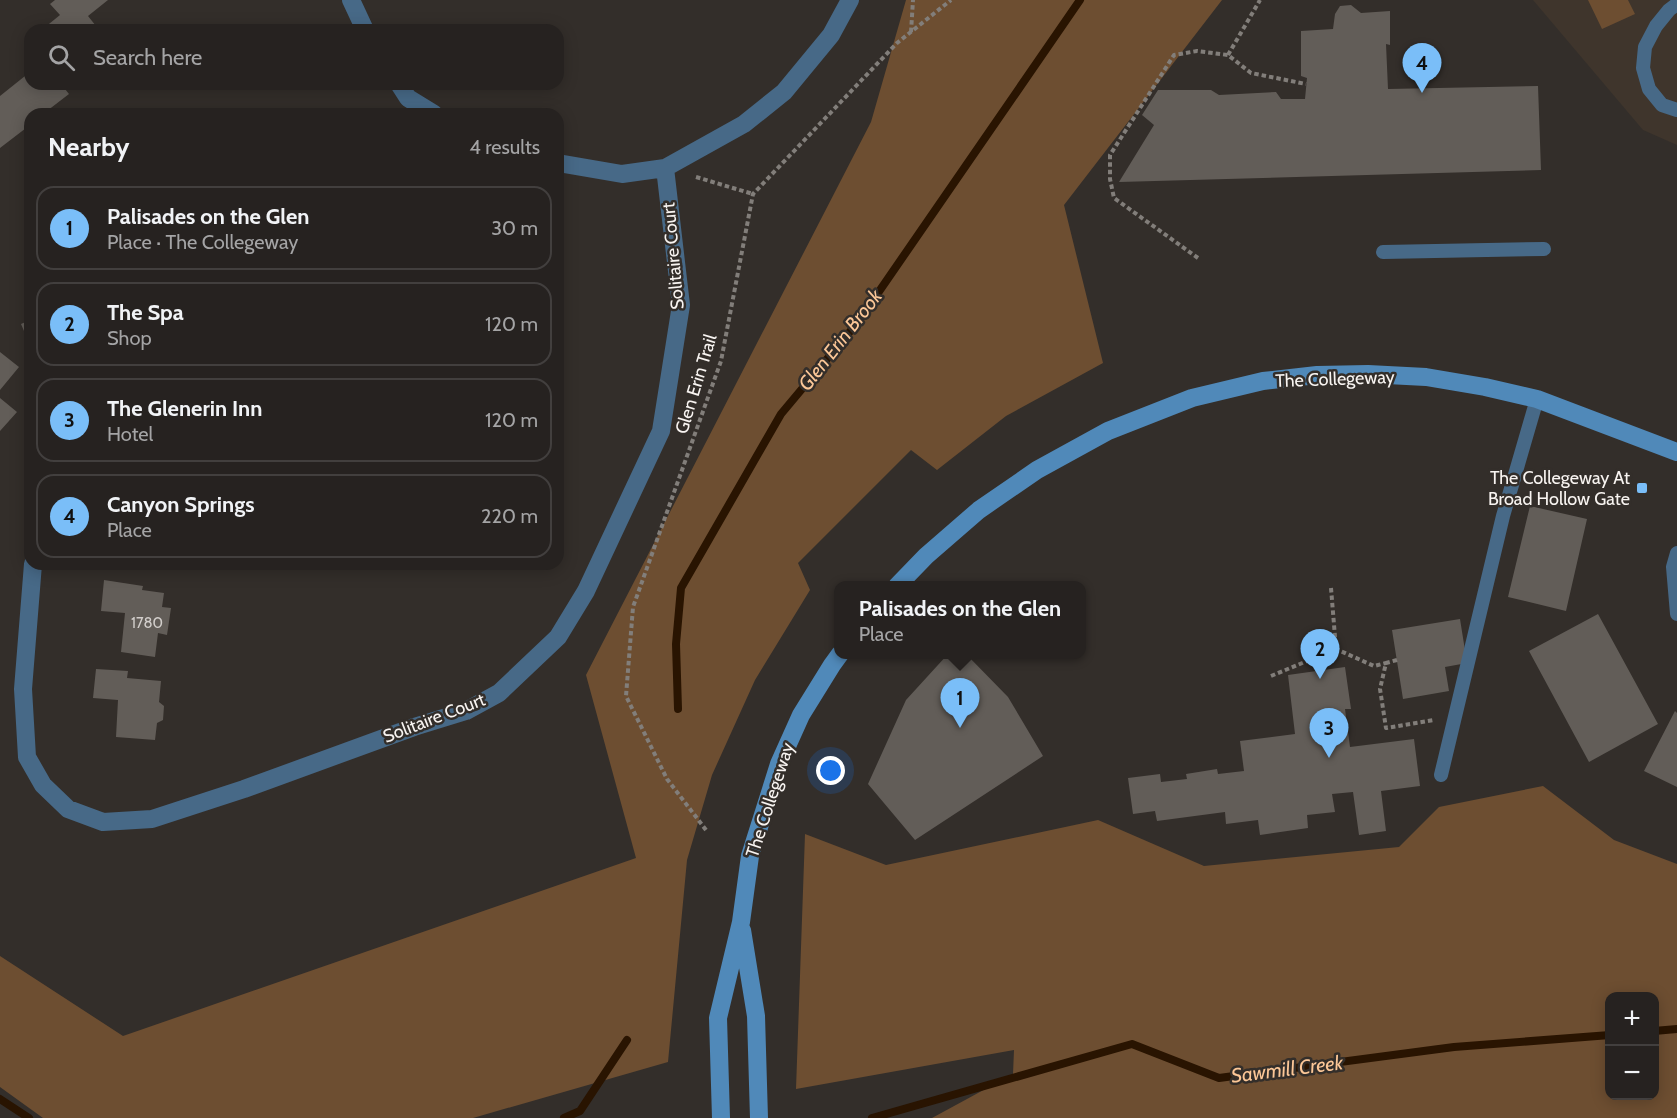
<!DOCTYPE html>
<html lang="en">
<head>
<meta charset="utf-8">
<style>
  body { margin:0; font-family:Cabin,sans-serif; background:#322f2d; color:#f1f3f6 }
  .controls { position:absolute; right:18px; bottom:18px; display:grid; overflow:hidden; border-radius:12px; box-shadow:0 3px 15px #0003 }
  .controls button { width:54px; height:54px; display:grid; place-items:center; padding:0; border:0; border-bottom:2px solid #423f3e; background:#262220; color:#f1f3f6; font:30px sans-serif }
  .you { position:absolute; left:831px; top:771px; width:21px; height:21px; margin:-15px; border:4px solid #fff; border-radius:50%; background:#1a73e8; box-shadow:0 0 0 9px #1a73e833 }
  .badge { display:grid; place-items:center; width:39px; height:39px; border-radius:50%; background:#7abef8; color:#111; font-size:20px; font-weight:700 }
  .pin { position:absolute; translate:-50% -50px; filter:drop-shadow(0 2px 3px #0008) }
  .pin::after { content:''; position:absolute; top:32px; width:21px; height:18px; background:inherit; clip-path:polygon(0 0,100% 0,50% 100%) }
  .popup { position:absolute; left:834px; top:581px; width:252px; height:78px; box-sizing:border-box; display:grid; place-content:center; border-radius:12px; background:#262220; filter:drop-shadow(0 2px 4px #0005); font-size:20px; white-space:nowrap; color:#a4a4a5 }
  .popup b { font-size:22px; color:#f1f3f6 }
  .popup::after { content:''; position:absolute; left:50%; top:100%; margin-left:-12px; border:12px solid transparent; border-top-color:#262220 }
  .list { margin:0; padding:0; list-style:none }
  h2 { display:flex; justify-content:space-between; align-items:center; height:78px; margin:0; padding:0 24px; font-size:26px }
  h2 small { font-size:20px; font-weight:400; color:#a4a4a5 }
  .list li { display:grid; grid-template-columns:39px 1fr auto; gap:18px; align-items:center; box-sizing:border-box; height:84px; margin:0 12px 12px; padding:0 12px; border:2px solid #423f3e; border-radius:18px }
  .list b { display:block; font-size:22px; white-space:nowrap }
  .list p { margin:0; font-size:20px; white-space:nowrap; color:#a4a4a5 }
  .list em { font-size:20px; font-style:normal; color:#a4a4a5 }
  .icon { flex:none; width:33px; height:33px; fill:none; stroke:currentColor; stroke-width:2; stroke-linecap:round; stroke-linejoin:round }
  .map { position:relative; flex:none; width:1677px; height:1118px; overflow:hidden }
  .search { position:absolute; background:#262220; box-shadow:0 3px 15px #0003; left:24px; top:24px; width:540px; height:66px; display:flex; align-items:center; gap:15px; box-sizing:border-box; padding:0 21px; border-radius:18px; color:#a4a4a5; font-size:22px }
  .panel { position:absolute; background:#262220; box-shadow:0 3px 15px #0003; left:24px; top:108px; width:540px; height:462px; border-radius:18px }
  .map>svg:first-child { display:block }
  .built { fill:#3f352c }
  .green { fill:#6d4e31; fill-rule:evenodd }
  .lines { fill:none; stroke-linecap:round; stroke-linejoin:round }
  .stream { stroke:#291401; stroke-width:8 }
  .building { fill:#625d58 }
  .path { stroke:#827e7a; stroke-width:4; stroke-dasharray:4.5 3; stroke-linecap:butt }
  .lane { stroke:#476987; stroke-width:14 }
  .street { stroke:#476987; stroke-width:18 }
  .secondary { stroke:#5089b9; stroke-width:18 }
  .poi-dot { fill:#7abef8; stroke:#332e2a; stroke-width:2 }
  .labels { text-anchor:middle; stroke-width:5; stroke-linejoin:round; paint-order:stroke }
  .number-label { font-size:15px; fill:#d2cecb }
  .street-label { font-size:18px; fill:#f8f4f1; stroke:#332e2a }
  .poi-label { font-size:18px; fill:#f8f4f1; stroke:#332e2a; text-anchor:end }
  .water-label { font-size:20px; font-style:italic; fill:#fcc797; stroke:#332e2a }
</style>
</head>
<body>
<div class="map">
<svg width="1677" height="1118" viewBox="0 0 1677 1118">
  <rect width="100%" height="100%" fill="#332e2a"/>
  <path class="built" d="M1533 0H1677V145L1643 130Z"/>
  <path class="green" d="M906 0H1222L1064 205 1103 363 1006 416 937 470 911 450 798 563 810 590 755 680 712 775 687 860 668 1062 473 1118H43L0 1087V956L123 1036 636 858 586 675 871 122Z
    M1588 0H1628L1635 14 1602 29Z
    M1543 786 1614 840 1677 864V1118H932L1013 1074 1014 1050 796 1089 805 834 886 865 1098 820 1204 866 1399 847 1439 807ZM1610 996H1654V1096H1610Z"/>
  <g class="lines">
    <path class="stream" d="M678 709 676 644 681 588 781 414 858 322 1080 0
      M1654 1031 1677 1029
      M0 1099 29 1118
      M564 1118 580 1111 627 1040
      M872 1118 1132 1044 1219 1078 1454 1047 1610 1035"/>
  </g>
  <path class="building" d="M55 0H108L88 16 96 26 92 30H45L44 28 60 15 50 4Z
    M1351 5 1361 13 1390 11V45L1386 44 1388 89 1538 86 1541 170 1119 182 1154 125 1142 115 1158 90H1211L1219 95 1276 92 1281 99H1305L1307 78 1301 76V31L1333 29 1335 14 1340 6Z
    M30 72V84H71L65 89 69 94 43 114H30V125L0 148V96Z
    M30 320V345L21 324Z
    M0 352 19 367 0 390Z
    M0 398 17 412 0 431Z
    M1530 506 1587 519 1566 611 1508 597Z
    M104 580 143 586 142 590 164 593 162 607 171 608 167 635 158 633 155 657 121 652 125 613 101 611Z
    M1598 614 1658 724 1589 762 1529 651Z
    M1460 619 1467 663 1445 667 1449 691 1403 699 1392 630Z
    M948 654H966L1008 697 1043 756 915 840 868 784 906 700Z
    M1345 667 1351 709H1345L1350 747 1414 739 1420 786 1381 791 1386 831 1359 835 1353 792 1332 794 1335 812 1307 815 1308 828 1260 835 1258 820 1226 824 1225 812 1157 821 1155 811 1133 814 1128 778 1160 774 1161 782 1187 779 1186 774 1217 769 1218 774 1244 771 1240 741 1295 734 1288 675Z
    M96 669 128 671 127 678 161 681 159 702 164 706 163 720 157 723 155 740 116 737 118 700 93 698Z
    M1675 711 1677 713V787L1644 771Z"/>
  <g class="lines">
    <path class="path" d="M911 32 913 0
      M1228 55 1260 0
      M696 177 753 194
      M1198 258 1114 198 1110 179V155L1174 55 1197 51 1228 55 1251 73 1306 84
      M1331 588 1336 649 1374 666 1386 663
      M1397 660 1386 663 1380 689 1386 728 1434 720
      M1271 676 1336 649
      M706 830 667 779 626 696 633 607 721 361 753 194 897 43 951 0"/>
    <path class="lane" d="M1677 4 1669 10 1656 26 1645 47 1643 68 1649 89 1662 105 1677 110
      M1383 252 1544 249
      M1677 553 1673 567 1677 614
      M1441 775 1503 516 1537 399"/>
    <path class="street" d="M351 0 365 30
      M399 84 408 98 434 114
      M558 163 622 174 665 168 744 124 784 92 831 35 850 0
      M33 564 23 689 27 757 43 785 68 809 103 822 152 819 244 789 414 727 466 711 499 693 558 637 586 591 661 431 681 305 665 168"/>
    <path class="secondary" d="M897 586 926 556 979 510 1037 470 1108 431 1192 398 1263 381 1317 375 1368 374 1426 377 1485 387 1537 399 1677 452
      M742 930 756 1016 759 1118
      M721 1118 718 1018 741 922 750 856 779 764 801 715 832 665 840 654"/>
  </g>
  <rect class="poi-dot" x="1636" y="482" width="12" height="12" rx="3"/>
  <g class="labels">
    <g class="number-label">
      <text x="147" y="628">1780</text>
    </g>
    <g class="street-label">
      <text transform="translate(673 256) rotate(-95)" y="6">Solitaire Court</text>
      <text transform="translate(1335 379) rotate(-2)" y="6">The Collegeway</text>
      <text transform="translate(696 384) rotate(-73)" y="6">Glen Erin Trail</text>
      <text transform="translate(434 718) rotate(-21)" y="6">Solitaire Court</text>
      <text transform="translate(770 800) rotate(-72)" y="6">The Collegeway</text>
    </g>
    <g class="poi-label">
      <text x="1630" y="484">The Collegeway At<tspan x="1630" dy="21">Broad Hollow Gate</tspan></text>
    </g>
    <g class="water-label">
      <text transform="translate(840 340) rotate(-52)" y="7">Glen Erin Brook</text>
      <text transform="translate(1287 1069) rotate(-7)" y="7">Sawmill Creek</text>
    </g>
  </g>
</svg>
<div class="controls">
<button>+</button>
<button>−</button>
</div>
<div class="you"></div>
<div class="pin badge" style="left:960px;top:728px">1</div>
<div class="popup"><b>Palisades on the Glen</b>Place</div>
<div class="pin badge" style="left:1320px;top:679px">2</div>
<div class="pin badge" style="left:1329px;top:758px">3</div>
<div class="pin badge" style="left:1422px;top:93px">4</div>
<div class="search"><svg class="icon" aria-label="search" viewBox="0 0 24 24"><circle cx="10" cy="10" r="6"/><path d="M15 15l6 6"/></svg>Search here</div>
<section class="panel">
<h2>Nearby<small>4 results</small></h2>
<ul class="list">
<li><span class="badge">1</span><div><b>Palisades on the Glen</b><p>Place · The Collegeway</p></div><em>30 m</em></li>
<li><span class="badge">2</span><div><b>The Spa</b><p>Shop</p></div><em>120 m</em></li>
<li><span class="badge">3</span><div><b>The Glenerin Inn</b><p>Hotel</p></div><em>120 m</em></li>
<li><span class="badge">4</span><div><b>Canyon Springs</b><p>Place</p></div><em>220 m</em></li>
</ul>
</section>
</div>
</body>
</html>
